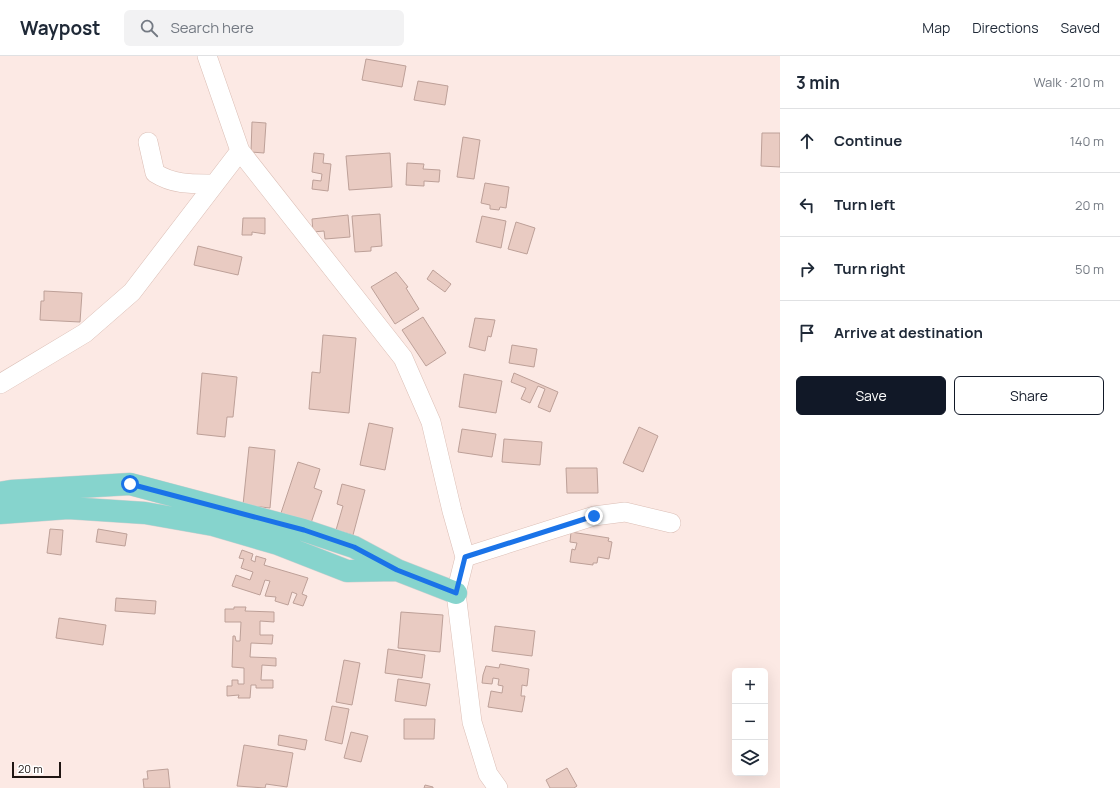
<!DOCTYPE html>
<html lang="en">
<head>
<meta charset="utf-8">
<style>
  body { margin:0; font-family:Manrope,sans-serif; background:#f2f2f3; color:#1f2937 }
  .controls { position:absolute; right:12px; bottom:12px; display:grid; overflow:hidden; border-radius:6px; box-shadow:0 4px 16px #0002 }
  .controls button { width:36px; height:36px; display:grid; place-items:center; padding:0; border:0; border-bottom:1px solid #e0e1e3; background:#fff; color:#1f2937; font:20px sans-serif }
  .scale { position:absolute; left:12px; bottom:10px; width:49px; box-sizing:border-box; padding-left:4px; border:2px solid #201613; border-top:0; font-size:11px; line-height:14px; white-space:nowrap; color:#201613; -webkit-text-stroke:3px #fff; paint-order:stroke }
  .stop { position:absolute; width:12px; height:12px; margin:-9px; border:3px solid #1a73e8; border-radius:50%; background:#fff }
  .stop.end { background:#1a73e8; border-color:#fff; box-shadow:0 1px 4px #0008 }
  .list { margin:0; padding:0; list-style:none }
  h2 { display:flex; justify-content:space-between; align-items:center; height:52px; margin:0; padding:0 16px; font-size:17px }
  h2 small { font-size:13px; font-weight:400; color:#747a83 }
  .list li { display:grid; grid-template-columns:26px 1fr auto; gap:12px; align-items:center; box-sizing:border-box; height:64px; padding:0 16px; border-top:1px solid #e0e1e3 }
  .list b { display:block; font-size:15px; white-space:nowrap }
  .list em { font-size:13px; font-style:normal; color:#747a83 }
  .actions { display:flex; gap:8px; padding:12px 16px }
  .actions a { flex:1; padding:9px 0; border:1px solid #111827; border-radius:6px; text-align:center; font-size:14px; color:#111827 }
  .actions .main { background:#111827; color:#fff }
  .icon { flex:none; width:22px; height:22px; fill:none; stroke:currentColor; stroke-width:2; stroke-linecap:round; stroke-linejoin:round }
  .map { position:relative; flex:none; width:780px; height:732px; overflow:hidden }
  header { display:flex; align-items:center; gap:24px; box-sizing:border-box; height:56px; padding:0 20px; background:#fff; border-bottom:1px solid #e0e1e3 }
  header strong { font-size:19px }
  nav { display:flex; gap:22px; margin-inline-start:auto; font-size:14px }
  .search { width:280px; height:36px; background:#f2f2f3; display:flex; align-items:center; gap:10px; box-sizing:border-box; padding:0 14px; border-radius:6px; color:#747a83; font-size:15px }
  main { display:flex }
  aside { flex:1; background:#fff }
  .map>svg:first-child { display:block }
  .building { fill:#e9cbc2; stroke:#bda098 }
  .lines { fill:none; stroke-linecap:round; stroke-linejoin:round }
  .minor-casing { stroke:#dbbeb5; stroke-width:20 }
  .major-casing { stroke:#d2d0d0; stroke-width:23 }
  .minor { stroke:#fff; stroke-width:19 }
  .major { stroke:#86d4cd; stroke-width:22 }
  .route { stroke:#1a73e8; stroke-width:5 }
</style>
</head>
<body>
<header>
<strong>Waypost</strong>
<div class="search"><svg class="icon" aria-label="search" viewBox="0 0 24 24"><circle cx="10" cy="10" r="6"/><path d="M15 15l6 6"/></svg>Search here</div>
<nav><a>Map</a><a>Directions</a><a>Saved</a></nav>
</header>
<main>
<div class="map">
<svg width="780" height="732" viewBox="0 0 780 732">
  <rect width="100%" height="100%" fill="#fce9e4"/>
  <path class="building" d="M366 3 406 10 402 31 362 24Z
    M418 25 448 30 445 49 414 44Z
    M252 66 266 67 264 97 251 96Z
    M762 77H780V111L761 110Z
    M463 81 480 84 474 123 457 121Z
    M314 97 324 98 323 107 331 108 328 135 312 133 313 124 321 125 322 118 312 116Z
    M390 97 392 131 349 134 346 100Z
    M407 107 424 108 423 113 440 114 439 126 424 125V130L406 129Z
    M485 127 509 131 506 152 500 151 499 154 490 153V149L481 147Z
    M380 158 382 190 371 191V195L355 196 352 160Z
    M348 159 350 181 325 183 324 175 313 176 312 163Z
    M482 160 506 165 501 192 476 186Z
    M243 162H265V178L252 176V179H242Z
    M516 166 535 172 527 198 508 193Z
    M198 190 242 201 238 219 194 209Z
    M433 214 451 228 445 236 427 223Z
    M396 216 408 231 406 232 419 253 395 268 371 231Z
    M44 235 82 237 80 266 40 264 41 245H44Z
    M423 261 446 297 426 310 402 274Z
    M475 262 495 264 491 281 488 280 485 295 469 291Z
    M323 279 356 282 349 357 309 353 312 316 320 317Z
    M512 289 537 293 534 311 509 307Z
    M202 317 237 321 233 361H227L225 381 197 378Z
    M514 317 558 336 550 356 538 351 545 333 538 330 530 347 521 343 526 332 511 326Z
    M464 318 502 325 496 357 459 351Z
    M369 367 393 372 385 414 360 409Z
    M639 371 658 380 643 416 623 407Z
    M462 373 496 378 492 401 458 396Z
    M504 383 542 386 540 409 502 406Z
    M249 391 275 394 270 452 243 449Z
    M298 406 320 413 314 432 322 435 311 467 281 457Z
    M566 412H597L598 437H567Z
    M342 428 365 434 353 479 336 474 343 450 337 448Z
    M50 473 63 474 61 499 47 497Z
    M98 473 127 478 125 490 96 486Z
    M571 476 609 482 608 485 612 486 609 503 598 501 597 507H593V509L570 506 572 493 575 494 577 487 570 486Z
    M242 494 253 498 251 504 255 506 256 500 266 503 264 509 308 522 302 538 307 540 303 550 293 547 297 538 292 536 288 549 275 545 276 541 265 540 270 525 265 524 260 539 232 530 236 519 250 524 253 516 241 512 244 503 239 502Z
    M116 542 156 545 155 558 115 555Z
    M234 551H246L245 555 274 556V566L260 565V579H273L272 588 251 587 250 601 276 602V610L262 609 261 624H273V632H256V629H251L250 642H238L239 639 227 640V630H232V624H238V628H244V612L232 611 233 580H235L236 585H240L241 566H225V553H234Z
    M401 556 443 559 440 596 398 592Z
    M59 562 106 569 103 589 56 582Z
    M495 570 535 575 532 600 492 595Z
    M388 593 425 599 422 622 385 617Z
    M344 604 360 607 352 649 336 646Z
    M500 608 529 613 527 630 522 629 521 640H525L522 656 488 651 491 635 502 637 503 630 498 629 499 623 493 622 492 628 482 627 483 619 486 610 499 612Z
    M398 623 430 628 426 650 395 645Z
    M332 650 349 653 342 688 325 684Z
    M404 663H435L434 683H404Z
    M351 676 368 680 361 706 344 702Z
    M279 679 307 684 305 694 278 689Z
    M244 689 293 697 287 731 266 728 265 732 237 730Z
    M567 712 577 730 574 732H550L546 724Z
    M168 713 170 732H144L143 723H148L147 715Z
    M425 729 433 731V732H424Z"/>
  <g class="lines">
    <g class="minor-casing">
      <path id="minor" d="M207 0 240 95 403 302 431 366 452 455 465 501 456 537 472 666 488 718 498 732
        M148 86 155 117C174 129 192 128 214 128
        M0 328 85 277 132 236 240 95
        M465 501 594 460 625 456 671 467"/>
    </g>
    <g class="major-casing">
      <path id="major" d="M0 437 11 435 130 428 303 474 354 491 397 514 456 537
        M0 457 68 452 145 457 213 469 278 488 347 515 396 514"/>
    </g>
    <use href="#minor" class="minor"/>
    <use href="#major" class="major"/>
  </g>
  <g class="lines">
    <path class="route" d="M130 428 304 474 354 491 397 514 456 537 465 501 594 460"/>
  </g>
</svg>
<div class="controls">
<button>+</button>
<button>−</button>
<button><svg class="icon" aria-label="layers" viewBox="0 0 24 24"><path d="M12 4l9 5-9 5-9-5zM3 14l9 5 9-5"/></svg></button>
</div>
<div class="scale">20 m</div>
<div class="stop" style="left:130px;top:428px"></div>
<div class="stop end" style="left:594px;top:460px"></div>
</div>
<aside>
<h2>3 min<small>Walk · 210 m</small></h2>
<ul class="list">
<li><svg class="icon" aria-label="ahead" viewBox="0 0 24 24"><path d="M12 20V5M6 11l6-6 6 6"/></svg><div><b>Continue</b></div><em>140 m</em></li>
<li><svg class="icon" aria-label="left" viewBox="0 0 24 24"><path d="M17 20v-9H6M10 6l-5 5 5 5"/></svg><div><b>Turn left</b></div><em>20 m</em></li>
<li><svg class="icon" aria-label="right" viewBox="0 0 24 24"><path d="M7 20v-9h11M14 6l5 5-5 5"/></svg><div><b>Turn right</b></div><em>50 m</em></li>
<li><svg class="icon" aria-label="arrive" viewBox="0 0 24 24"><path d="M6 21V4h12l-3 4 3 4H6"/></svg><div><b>Arrive at destination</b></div></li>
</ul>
<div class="actions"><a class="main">Save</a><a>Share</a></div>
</aside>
</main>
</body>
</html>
